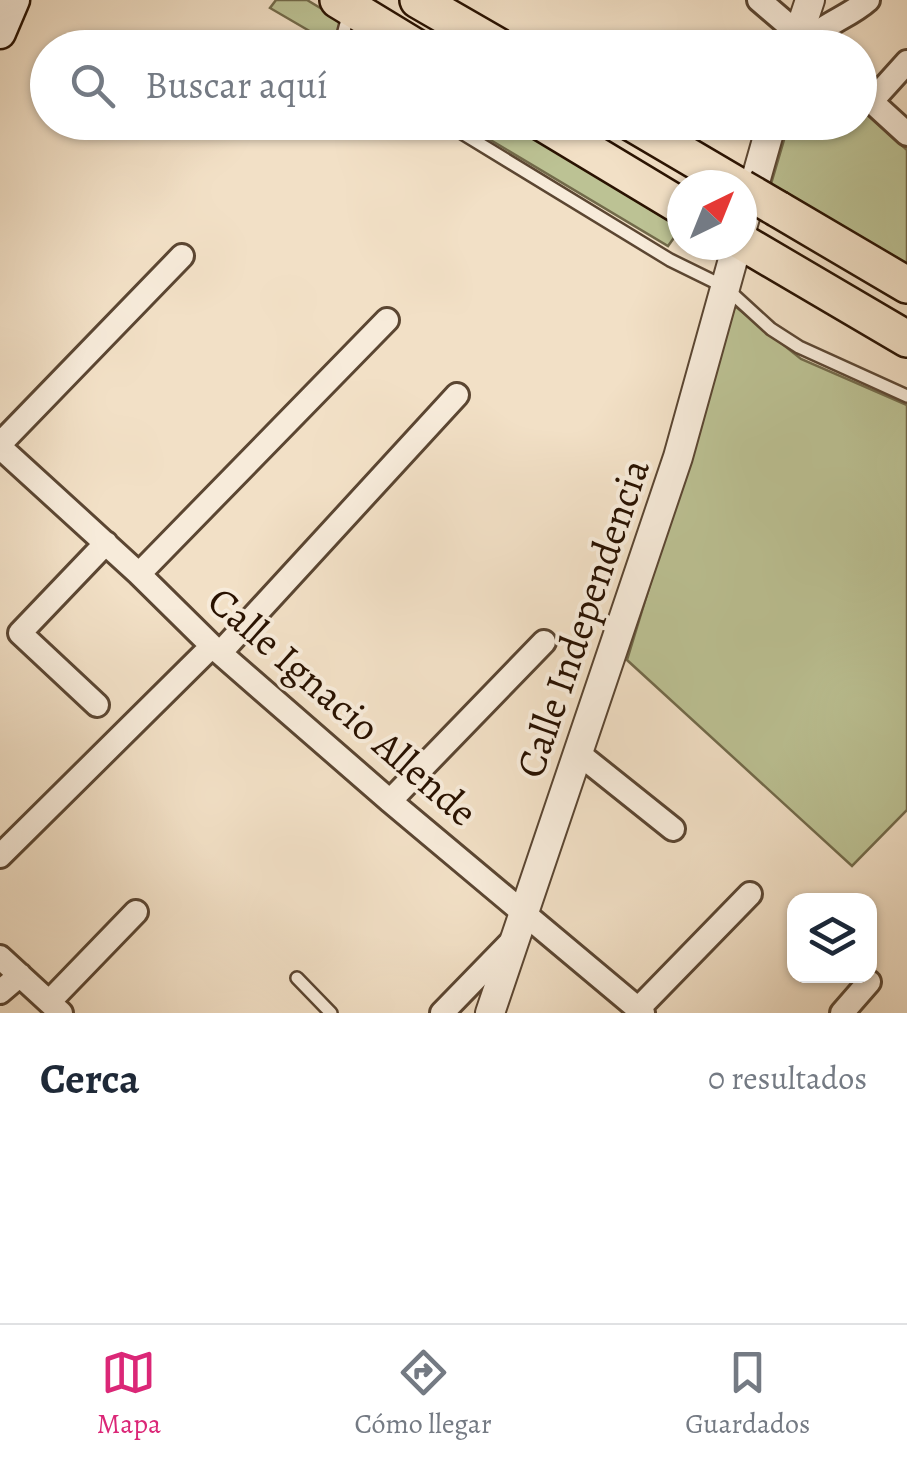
<!DOCTYPE html>
<html lang="es">
<head>
<meta charset="utf-8">
<style>
  body { margin:0; font-family:Alegreya,serif; background:#f2f2f3; color:#1f2937 }
  .controls { position:absolute; right:30px; bottom:30px; display:grid; overflow:hidden; border-radius:20px; box-shadow:0 2px 8px #0004 }
  .controls button { width:90px; height:90px; display:grid; place-items:center; padding:0; border:0; border-bottom:2px solid #e0e1e3; background:#fff; color:#1f2937; font:50px sans-serif }
  .compass { position:absolute; left:667px; top:170px; width:90px; height:90px; border-radius:50%; background:#fff; box-shadow:0 2px 8px #0004; rotate:43deg }
  .list { margin:0; padding:0; list-style:none }
  h2 { display:flex; justify-content:space-between; align-items:center; height:130px; margin:0; padding:0 40px; font-size:42px }
  h2 small { font-size:32px; font-weight:400; color:#747a83 }
  .icon { flex:none; width:55px; height:55px; fill:none; stroke:currentColor; stroke-width:2; stroke-linecap:round; stroke-linejoin:round }
  .map { position:relative; flex:none; width:907px; height:1013px; overflow:hidden }
  .search { position:absolute; background:#fff; box-shadow:0 2px 8px #0004; left:30px; right:30px; top:30px; height:110px; display:flex; align-items:center; gap:25px; box-sizing:border-box; padding:0 35px; border-radius:55px; color:#747a83; font-size:38px }
  .sheet { height:310px; background:#fff }
  nav { display:flex; justify-content:space-around; align-items:center; box-sizing:border-box; height:140px; border-top:2px solid #e0e1e3; background:#fff; font-size:28px; color:#747a83 }
  nav a { display:grid; justify-items:center; gap:5px }
  nav .on { color:#db2777 }
  .map>svg:first-child { display:block }
  .green { fill:#bcc294; stroke:#726a4a; stroke-width:2.5 }
  .lines { fill:none; stroke-linecap:round; stroke-linejoin:round }
  .service-casing { stroke:#5b4632; stroke-width:16 }
  .minor-casing { stroke:#5b4632; stroke-width:28 }
  .tertiary-casing { stroke:#5b4632; stroke-width:32 }
  .secondary-casing { stroke:#291201; stroke-width:35 }
  .primary-casing { stroke:#291201; stroke-width:40 }
  .service { stroke:#f7ebda; stroke-width:11 }
  .minor { stroke:#f7ebda; stroke-width:22 }
  .tertiary { stroke:#f7ebda; stroke-width:28 }
  .secondary { stroke:#f7ebda; stroke-width:30 }
  .primary { stroke:#f2e0c6; stroke-width:35 }
  .primary-bridge-casing { stroke:#291201; stroke-width:40; stroke-linecap:butt }
  .primary-bridge { stroke:#f2e0c6; stroke-width:35 }
  .labels { text-anchor:middle; stroke-width:8; stroke-linejoin:round; paint-order:stroke }
  .street-label { font-size:40px; fill:#291201; stroke:#f7ebda }
</style>
</head>
<body>
<div class="map">
<svg width="907" height="1013" viewBox="0 0 907 1013">
  <rect width="100%" height="100%" fill="#f2e0c6"/>
  <filter id="stains"><feTurbulence type="fractalNoise" baseFrequency=".002" numOctaves="4"/><feColorMatrix values="0 0 0 0 .2 0 0 0 0 .09 0 0 0 0 .02 0 0 0 .5 -.17"/></filter>
  <radialGradient id="worn" r=".72"><stop offset=".6" stop-color="#630" stop-opacity="0"/><stop offset="1" stop-color="#630" stop-opacity=".3"/></radialGradient>
  <path class="green" d="M276 0H307L385 47H337L270 8Z
    M860 108 907 150V264L771 184 789 123 860 122Z
    M462 123H508L681 228 668 246Z
    M735 306 801 359 907 405V810L852 866 627 660Z"/>
  <g class="lines">
    <g class="service-casing">
      <path id="service" d="M343 48V35L349 12
        M444 122 670 260 725 287 771 329 799 347 907 396
        M297 978 331 1013"/>
    </g>
    <g class="minor-casing">
      <path id="minor" d="M759 0 815 48
        M808 41C825 23 849 17 868 0
        M860 91 907 134
        M871 102 907 62
        M0 444 182 256
        M0 447 139 574 212 646 390 801 643 1013
        M139 574 387 320
        M220 653 457 395
        M97 705 20 633 106 543
        M578 753 673 829
        M390 801 544 642
        M0 856 212 646
        M0 957 61 1013
        M0 992 20 975
        M49 1002 136 912
        M638 1009 750 894
        M442 1013 513 940
        M842 1013 869 982"/>
    </g>
    <g class="tertiary-casing">
      <path id="tertiary" d="M794 48 810 0
        M742 228 772 122
        M490 1013 678 457 737 245"/>
    </g>
    <g class="secondary-casing">
      <path id="secondary" d="M0 33 14 0"/>
    </g>
    <g class="primary-casing">
      <path id="primary" d="M338 0 417 48
        M418 0 501 48
        M541 122 682 207
        M630 122 737 185
        M778 209 907 285
        M742 242 907 339"/>
    </g>
    <use href="#service" class="service"/>
    <use href="#minor" class="minor"/>
    <use href="#tertiary" class="tertiary"/>
    <use href="#secondary" class="secondary"/>
    <use href="#primary" class="primary"/>
    <g class="primary-bridge-casing">
      <path id="primary-bridge" d="M742 188 778 209"/>
    </g>
    <use href="#primary-bridge" class="primary-bridge"/>
  </g>
  <g class="labels">
    <g class="street-label">
      <text transform="translate(582 618) rotate(-71)" y="14">Calle Independencia</text>
      <text transform="translate(343 706) rotate(41)" y="14">Calle Ignacio Allende</text>
    </g>
  </g>
  <rect width="100%" height="100%" filter="url(#stains)"/>
  <rect width="100%" height="100%" fill="url(#worn)"/>
</svg>
<div class="controls">
<button><svg class="icon" aria-label="layers" viewBox="0 0 24 24"><path d="M12 4l9 5-9 5-9-5zM3 14l9 5 9-5"/></svg></button>
</div>
<svg class="compass" viewBox="-18 -18 36 36"><path d="M0-13l5 13h-10z" fill="#e53935"/><path d="M0 13l5-13h-10z" fill="#747a83"/></svg>
<div class="search"><svg class="icon" aria-label="search" viewBox="0 0 24 24"><circle cx="10" cy="10" r="6"/><path d="M15 15l6 6"/></svg>Buscar aquí</div>
</div>
<section class="sheet">
<h2>Cerca<small>0 resultados</small></h2>
<ul class="list">
</ul>
</section>
<nav>
<a class="on"><svg class="icon" aria-label="map" viewBox="0 0 24 24"><path d="M3 6l6-2 6 2 6-2v14l-6 2-6-2-6 2zM9 4v14M15 6v14"/></svg>Mapa</a>
<a><svg class="icon" aria-label="directions" viewBox="0 0 24 24"><path d="M12 3l9 9-9 9-9-9zM9 14v-3h6M13 9l2 2-2 2"/></svg>Cómo llegar</a>
<a><svg class="icon" aria-label="saved" viewBox="0 0 24 24"><path d="M7 4h10v16l-5-4-5 4z"/></svg>Guardados</a>
</nav>
</body>
</html>
